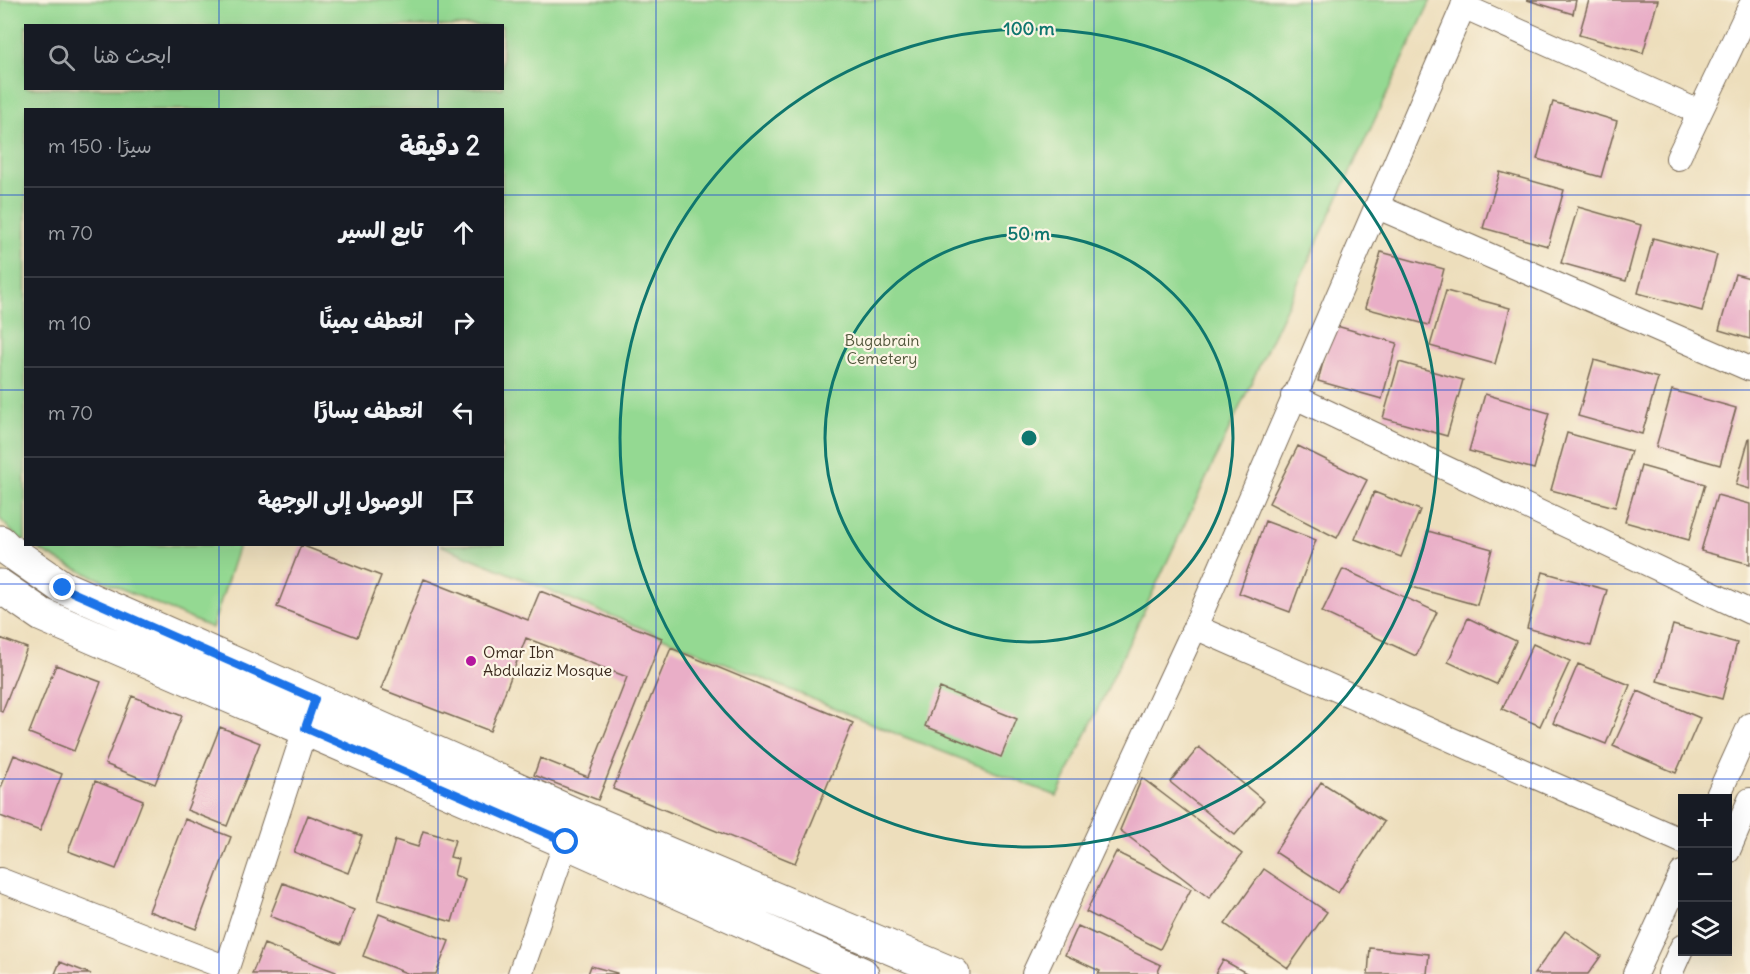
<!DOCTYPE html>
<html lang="ar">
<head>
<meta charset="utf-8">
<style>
  body { margin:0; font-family:Delius,"Playpen Sans Arabic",sans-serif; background:#242831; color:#f1f3f6; direction:rtl }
  .controls { position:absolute; right:18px; bottom:18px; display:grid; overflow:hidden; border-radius:0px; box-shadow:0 6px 24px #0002 }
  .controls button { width:54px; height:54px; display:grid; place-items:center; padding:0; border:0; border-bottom:2px solid #363941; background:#171b24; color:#f1f3f6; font:30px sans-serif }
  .stop { position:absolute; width:18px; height:18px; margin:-14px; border:4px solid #1a73e8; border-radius:50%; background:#fff }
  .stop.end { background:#1a73e8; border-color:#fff; box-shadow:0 2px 6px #0008 }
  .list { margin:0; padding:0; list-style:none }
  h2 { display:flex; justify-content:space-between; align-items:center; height:78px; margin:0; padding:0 24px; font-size:26px }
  h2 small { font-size:20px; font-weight:400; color:#9ea1a6 }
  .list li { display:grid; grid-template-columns:39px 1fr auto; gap:18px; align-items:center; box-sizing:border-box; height:90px; padding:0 24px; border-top:2px solid #363941 }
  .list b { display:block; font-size:22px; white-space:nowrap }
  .list em { font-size:20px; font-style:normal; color:#9ea1a6 }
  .icon { flex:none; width:33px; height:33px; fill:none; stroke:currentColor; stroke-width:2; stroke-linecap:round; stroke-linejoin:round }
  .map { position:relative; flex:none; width:1750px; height:974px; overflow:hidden; direction:ltr }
  .search { position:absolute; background:#171b24; box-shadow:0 6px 24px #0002; left:24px; top:24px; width:480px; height:66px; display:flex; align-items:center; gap:15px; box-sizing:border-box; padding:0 21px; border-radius:0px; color:#9ea1a6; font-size:22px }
  .panel { position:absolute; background:#171b24; box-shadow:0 6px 24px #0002; left:24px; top:108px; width:480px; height:438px; border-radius:0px; direction:rtl }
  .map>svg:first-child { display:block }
  .green { fill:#94d992; stroke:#688258; stroke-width:1.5; fill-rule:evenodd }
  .building { fill:#e9aec7 }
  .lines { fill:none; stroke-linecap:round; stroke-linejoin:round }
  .street-casing { stroke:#796955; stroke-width:26 }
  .secondary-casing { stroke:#796955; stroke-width:35 }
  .street { stroke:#fff; stroke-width:24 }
  .secondary { stroke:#fff; stroke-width:33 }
  .route { stroke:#1a73e8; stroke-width:8 }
  .grid { fill:none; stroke:#1d4ed8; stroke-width:1.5; stroke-opacity:0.55 }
  .ring { fill:none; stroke:#0f766e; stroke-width:3 }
  .poi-dot { fill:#b5179e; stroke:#fcf5e5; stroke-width:2 }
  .labels { text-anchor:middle; stroke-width:4.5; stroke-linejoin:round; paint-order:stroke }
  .park-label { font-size:16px; fill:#51563b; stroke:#fcf5e5 }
  .poi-label { font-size:16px; fill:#3b2a1e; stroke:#fcf5e5; text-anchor:start }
  .centre { fill:#0f766e; stroke:#fcf5e5; stroke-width:3 }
  .ring-label { font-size:18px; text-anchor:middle; font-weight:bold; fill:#0f766e; stroke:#fcf5e5; stroke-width:4.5; stroke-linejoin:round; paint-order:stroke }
</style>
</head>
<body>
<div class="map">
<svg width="1750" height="974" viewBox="0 0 1750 974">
  <rect width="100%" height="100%" fill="#fcf5e5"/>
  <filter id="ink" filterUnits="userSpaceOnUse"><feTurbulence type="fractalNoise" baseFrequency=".0167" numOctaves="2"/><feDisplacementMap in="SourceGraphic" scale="12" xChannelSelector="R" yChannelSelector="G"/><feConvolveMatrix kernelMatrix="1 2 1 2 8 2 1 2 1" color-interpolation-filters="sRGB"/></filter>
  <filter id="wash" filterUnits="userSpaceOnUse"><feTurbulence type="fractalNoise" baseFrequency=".008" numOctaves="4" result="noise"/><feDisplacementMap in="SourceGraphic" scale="24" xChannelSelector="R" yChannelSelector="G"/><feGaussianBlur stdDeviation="1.35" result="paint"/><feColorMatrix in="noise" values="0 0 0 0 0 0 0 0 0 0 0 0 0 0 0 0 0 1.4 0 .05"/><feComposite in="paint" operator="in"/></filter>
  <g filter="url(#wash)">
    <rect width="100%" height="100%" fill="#eddebc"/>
    <path class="green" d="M0 0H1431L1057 796 897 734 440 545 502 544V110H26L25 541 15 535 0 519ZM26 26H502V88H26Z
      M31 545H239L212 628 65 564Z"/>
    <g id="blocks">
      <path class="building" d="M1527 0H1576L1573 14Z
        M1589 0H1658L1643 53 1579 35Z
        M1553 102 1617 121 1601 177 1537 159Z
        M1500 172 1564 190 1548 246 1483 228Z
        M1578 207 1641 225 1626 281 1561 263Z
        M1653 238 1717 255 1702 311 1638 293Z
        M1381 252 1444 269 1429 325 1365 308Z
        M1735 274 1750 278V339L1719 330Z
        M1446 291 1510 308 1495 364 1430 346Z
        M1333 325 1397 343 1382 399 1318 381Z
        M1594 360 1658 378 1642 434 1578 416Z
        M1399 362 1463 380 1447 436 1383 418Z
        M1672 390 1736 408 1720 465 1656 447Z
        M1485 394 1549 413 1534 469 1469 451Z
        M1567 433 1631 451 1615 507 1551 490Z
        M1749 438H1750V489L1736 485Z
        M1298 446 1367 480 1337 538 1269 503Z
        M1641 466 1705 484 1689 540 1625 522Z
        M1374 492 1420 510 1401 557 1355 539Z
        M1717 495 1750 504V564L1701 551Z
        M1265 521 1316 540 1290 612 1239 593Z
        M1428 531 1492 549 1477 605 1412 587Z
        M301 545 381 576 357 637 277 607Z
        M1343 569 1437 612 1416 656 1322 612Z
        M1543 572 1607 590 1591 646 1527 628Z
        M424 579 528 620 540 591 662 638 598 800 534 775 540 758 588 777 627 677 526 638 490 731 381 689Z
        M1468 618 1516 641 1496 684 1448 662Z
        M1673 625 1737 643 1722 699 1657 681Z
        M0 638 27 648 2 712 0 711Z
        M1533 644 1570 661 1540 726 1502 709Z
        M671 648 853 723 795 863 613 789Z
        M1578 664 1630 685 1606 744 1553 723Z
        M56 665 101 682 74 751 29 733Z
        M940 688 1017 719 1001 757 925 726Z
        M1638 691 1700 718 1676 773 1613 746Z
        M132 696 182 716 155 784 105 764Z
        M220 727 260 743 227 826 187 810Z
        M1199 747 1264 801 1235 835 1170 782Z
        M14 755 62 774 40 831 0 816V790Z
        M1142 778 1242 854 1209 898 1120 830Z
        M95 781 143 800 116 869 68 851Z
        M1321 782 1384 822 1338 893 1275 852Z
        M308 815 362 836 348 873 294 852Z
        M185 819 231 837 196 929 149 911Z
        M423 831 455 840 450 857 458 859 454 875 465 879 452 922 378 900 395 840 418 847Z
        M1116 852 1191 889 1160 949 1086 912Z
        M1264 869 1327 912 1288 968 1225 924Z
        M283 883 354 910 341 944 270 916Z
        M379 914 449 941 436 974H409L363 956Z
        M1078 926 1161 965 1157 974H1098L1100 971 1065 955Z
        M1565 931 1601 956 1588 974H1534Z
        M264 944 336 972V974H252Z
        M1370 948 1429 954 1427 974H1368Z
        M1223 960 1248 974H1215Z
        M60 962 91 974H55Z
        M591 966 617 973V974H588Z"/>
    </g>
  </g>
  <g filter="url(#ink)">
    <use href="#blocks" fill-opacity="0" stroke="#796955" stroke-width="1.5"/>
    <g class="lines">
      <g class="street-casing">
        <path id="street" d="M1463 6 1699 112
          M1678 158 1750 7
          M1378 207 1750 369
          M1293 396 1750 612
          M1195 627 1682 841
          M1717 798 1750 725
          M1728 851 1750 800
          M0 880 227 968
          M225 974 310 714
          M520 974 571 828
          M1034 974 1195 627 1466 0
          M1635 974 1682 873
          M1670 974 1682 947"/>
      </g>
      <g class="secondary-casing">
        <path id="secondary" d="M0 542 6 548 62 587 576 815 953 974
          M0 586 42 615 566 842 862 974"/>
      </g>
      <use href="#street" class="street"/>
      <use href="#secondary" class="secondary"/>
    </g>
  </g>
  <g class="lines" filter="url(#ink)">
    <path class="route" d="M63 588 315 699 305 728 566 842"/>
  </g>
  <path class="grid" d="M219 0V26M438 0V26M656 0V974M875 0V974M1094 0V974M1312 0V974M1531 0V974M219 88V110M438 88V110M0 195H26M502 195H1750M0 390H26M502 390H1750M219 544V974M438 544V974M0 584H1750M0 779H1750"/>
  <g class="ring">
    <circle cx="1029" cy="438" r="204"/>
    <circle cx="1029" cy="438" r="409"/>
  </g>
  <circle class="poi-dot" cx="471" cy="661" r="6"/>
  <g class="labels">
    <g class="park-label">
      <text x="882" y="346">Bugabrain<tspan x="882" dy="18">Cemetery</tspan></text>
    </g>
    <g class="poi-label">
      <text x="483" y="658">Omar Ibn<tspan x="483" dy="18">Abdulaziz Mosque</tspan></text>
    </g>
  </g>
  <circle cx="1029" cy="438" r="9" class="centre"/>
  <g class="ring-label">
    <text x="1029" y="35">100 m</text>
    <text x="1029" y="240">50 m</text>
  </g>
</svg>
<div class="controls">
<button>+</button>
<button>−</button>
<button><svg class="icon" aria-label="layers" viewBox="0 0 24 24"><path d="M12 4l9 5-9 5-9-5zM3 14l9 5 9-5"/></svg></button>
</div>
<div class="stop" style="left:566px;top:842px"></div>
<div class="stop end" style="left:63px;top:588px"></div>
<div class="search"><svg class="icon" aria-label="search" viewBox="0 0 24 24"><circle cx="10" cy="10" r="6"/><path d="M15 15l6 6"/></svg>ابحث هنا</div>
<section class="panel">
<h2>2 دقيقة<small>سيرًا · 150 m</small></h2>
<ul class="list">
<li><svg class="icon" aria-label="ahead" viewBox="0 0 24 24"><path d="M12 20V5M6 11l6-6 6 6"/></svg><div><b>تابع السير</b></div><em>70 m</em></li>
<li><svg class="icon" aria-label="right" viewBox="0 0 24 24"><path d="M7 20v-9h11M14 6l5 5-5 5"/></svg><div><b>انعطف يمينًا</b></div><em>10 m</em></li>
<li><svg class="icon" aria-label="left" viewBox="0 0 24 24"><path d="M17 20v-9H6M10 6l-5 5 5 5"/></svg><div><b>انعطف يسارًا</b></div><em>70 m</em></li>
<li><svg class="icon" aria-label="arrive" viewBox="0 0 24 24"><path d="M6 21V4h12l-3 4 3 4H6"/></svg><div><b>الوصول إلى الوجهة</b></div></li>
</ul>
</section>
</div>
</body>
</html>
